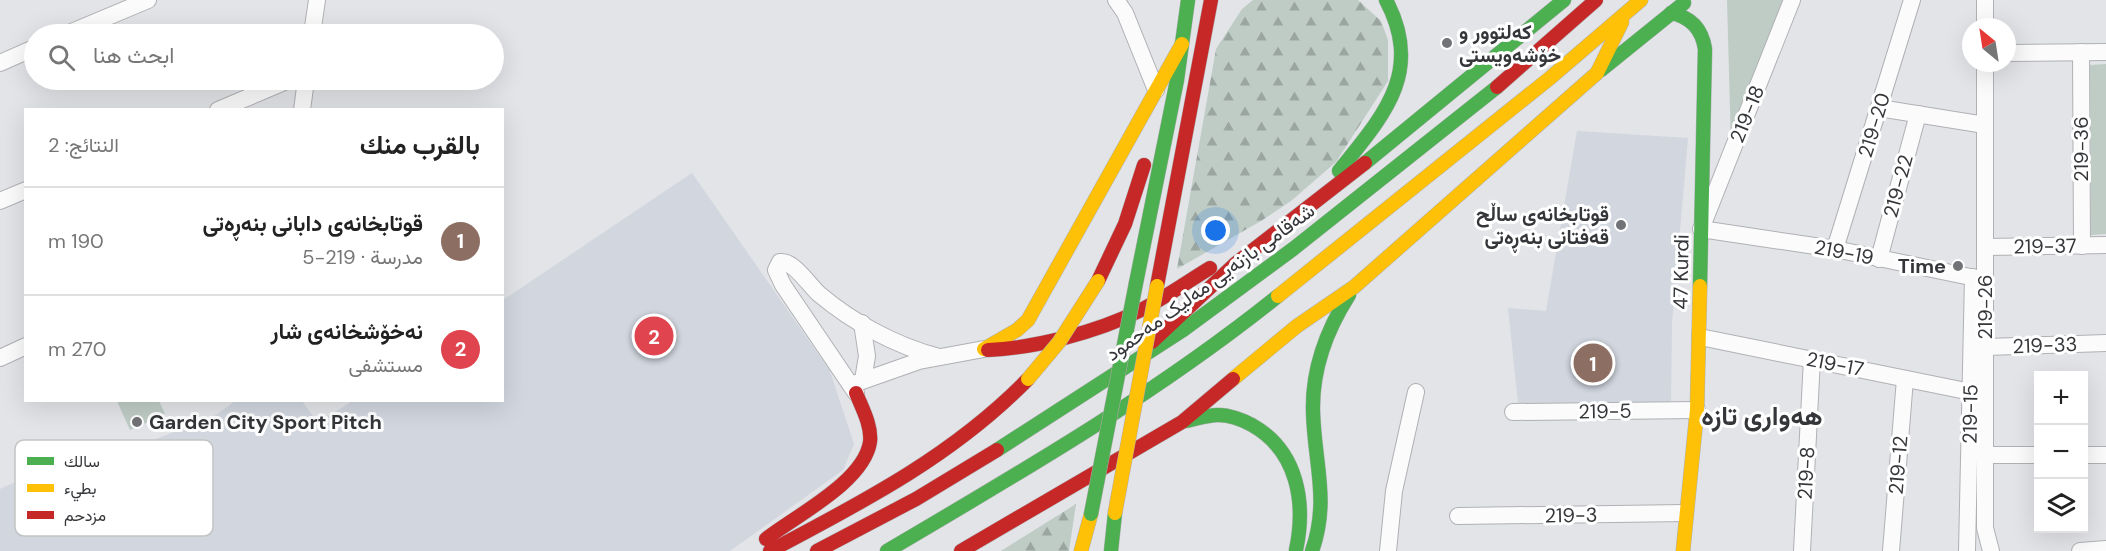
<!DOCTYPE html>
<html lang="ar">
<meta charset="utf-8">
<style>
:root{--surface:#fff;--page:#f6f6f6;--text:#222;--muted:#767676;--line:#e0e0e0;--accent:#717376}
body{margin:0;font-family:"DM Sans",Vazirmatn,sans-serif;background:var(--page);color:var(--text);direction:rtl}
.controls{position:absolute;right:18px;bottom:18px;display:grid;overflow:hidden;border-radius:0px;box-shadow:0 6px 24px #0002}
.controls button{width:54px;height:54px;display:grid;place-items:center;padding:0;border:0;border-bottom:2px solid var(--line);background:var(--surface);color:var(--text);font:30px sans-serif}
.compass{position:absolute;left:1962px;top:18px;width:54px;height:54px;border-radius:50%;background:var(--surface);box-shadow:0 6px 24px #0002;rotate:330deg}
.you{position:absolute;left:1216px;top:231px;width:21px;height:21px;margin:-15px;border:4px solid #fff;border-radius:50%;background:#1a73e8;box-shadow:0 0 0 9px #1a73e833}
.badge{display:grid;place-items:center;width:39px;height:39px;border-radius:50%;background:var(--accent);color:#fff;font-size:20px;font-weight:700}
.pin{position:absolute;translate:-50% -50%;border:3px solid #fff;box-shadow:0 2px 6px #0006}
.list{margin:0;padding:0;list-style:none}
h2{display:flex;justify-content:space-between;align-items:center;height:78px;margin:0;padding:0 24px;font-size:26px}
h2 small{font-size:20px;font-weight:400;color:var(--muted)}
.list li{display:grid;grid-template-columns:39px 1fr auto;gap:18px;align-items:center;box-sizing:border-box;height:108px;padding:0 24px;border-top:2px solid var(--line)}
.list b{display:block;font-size:22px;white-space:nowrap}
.list p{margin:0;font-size:20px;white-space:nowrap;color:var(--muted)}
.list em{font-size:20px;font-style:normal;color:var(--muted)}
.icon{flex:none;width:33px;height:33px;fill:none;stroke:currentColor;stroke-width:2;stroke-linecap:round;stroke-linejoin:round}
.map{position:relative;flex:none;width:2106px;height:551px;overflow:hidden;direction:ltr}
.search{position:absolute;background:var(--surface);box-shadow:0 6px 24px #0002;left:24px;top:24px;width:480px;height:66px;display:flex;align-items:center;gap:15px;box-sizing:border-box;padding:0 21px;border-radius:33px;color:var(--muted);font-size:22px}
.panel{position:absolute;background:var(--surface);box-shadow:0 6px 24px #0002;left:24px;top:108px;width:480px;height:294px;border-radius:0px;direction:rtl}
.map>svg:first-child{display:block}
.built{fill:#d1d6df}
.forest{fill:url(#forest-firs)}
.garden{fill:#bfccc5}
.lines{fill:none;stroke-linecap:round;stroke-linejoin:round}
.street-casing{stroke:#b0b1b4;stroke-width:18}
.fast-casing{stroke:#b0b1b4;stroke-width:15}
.slow-casing{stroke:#b0b1b4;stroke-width:15}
.jam-casing{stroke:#b0b1b4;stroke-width:15}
.street{stroke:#fbfbfb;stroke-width:16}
.fast{stroke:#4caf50;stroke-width:14}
.slow{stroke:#ffc107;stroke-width:14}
.jam{stroke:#c62828;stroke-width:14}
.fast-bridge-casing{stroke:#b4a9ac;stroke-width:15;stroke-linecap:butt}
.slow-bridge-casing{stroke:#b4a9ac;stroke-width:15;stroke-linecap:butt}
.fast-bridge{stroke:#4caf50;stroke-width:14}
.slow-bridge{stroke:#ffc107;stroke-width:14}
.poi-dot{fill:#717376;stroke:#fff;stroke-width:2}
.labels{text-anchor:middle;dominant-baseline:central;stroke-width:6;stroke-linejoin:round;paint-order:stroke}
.poi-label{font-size:20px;font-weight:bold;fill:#343639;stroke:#fff;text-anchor:start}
.street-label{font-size:20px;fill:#343639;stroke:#fff}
.district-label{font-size:26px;font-weight:bold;fill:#343639;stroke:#fff}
.key{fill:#fff;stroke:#c2c3c4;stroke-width:1.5}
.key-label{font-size:16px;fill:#343639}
</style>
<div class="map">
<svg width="2106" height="551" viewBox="0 0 2106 551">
<defs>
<pattern id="forest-firs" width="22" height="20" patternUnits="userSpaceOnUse" patternTransform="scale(1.5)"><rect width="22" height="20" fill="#bfccc5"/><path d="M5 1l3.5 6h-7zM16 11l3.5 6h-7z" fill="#9ca6a1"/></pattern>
</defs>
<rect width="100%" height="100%" fill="#e2e4e7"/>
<g class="built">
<path d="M1577,131L1688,138L1672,323L1671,405L1518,403L1508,308L1546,311Z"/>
<path d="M692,173L830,371L854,444L843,470L730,551H0V489L84,450L106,459L216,415L235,401H302L318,423L352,401L502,400L503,300Z"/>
</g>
<g class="forest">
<path d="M1253,0H1358L1381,21L1388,40V81L1336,162L1291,201L1261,221L1177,269L1216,49L1242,9Z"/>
<path d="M1076,504L1069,551H1001Z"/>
</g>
<g class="garden">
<path d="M1727,0H1784L1731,146Z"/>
<path d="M2106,64V234L2091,235L2090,65Z"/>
<path d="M117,401H159L165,414L130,430Z"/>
</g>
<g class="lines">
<defs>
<g id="street">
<path d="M1116,0L1125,13L1156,90"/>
<path d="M1792,0L1701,229L1835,249L1985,280"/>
<path d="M1985,27V0"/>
<path d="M67,34L148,0"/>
<path d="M312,34L317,0"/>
<path d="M2081,52L2082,246"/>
<path d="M2007,53L2106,52"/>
<path d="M0,63L34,48"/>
<path d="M1985,63V528L1991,551"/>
<path d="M1879,108L1985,125"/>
<path d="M218,110L289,80"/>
<path d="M302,110L306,80"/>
<path d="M0,201L26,190"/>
<path d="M1985,247L2106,245"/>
<path d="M1835,249L1912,0"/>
<path d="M1879,259L1918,114"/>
<path d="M862,323L867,356L863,380"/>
<path d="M1700,337L1971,392"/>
<path d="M1985,347L2106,343"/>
<path d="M0,358L26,346"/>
<path d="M851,385L919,361L984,349"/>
<path d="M856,393L783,285L776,270L780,262C793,260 809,285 819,294C852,322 896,346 939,357"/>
<path d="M1513,412L1697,410"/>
<path d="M1985,455H2038"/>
<path d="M2084,455H2106"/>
<path d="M1458,516L1685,513"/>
<path d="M1388,551L1394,491L1416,392"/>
<path d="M1802,551L1812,359"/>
<path d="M1891,551L1905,379"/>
<path d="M1967,551L1973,277"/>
<path d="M2080,551L2106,549"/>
</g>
<g id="fast">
<path d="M1671,13C1691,17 1702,29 1705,49L1700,286"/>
<path d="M1601,70L1684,3"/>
<path d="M1365,163L1564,0"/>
<path d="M1339,171C1384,115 1424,72 1386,0"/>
<path d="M1136,283L1177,80L1188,0"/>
<path d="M1186,421C1196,419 1207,415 1218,415C1229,415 1243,420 1252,425C1298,451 1306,503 1296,550"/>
<path d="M997,450L1183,330L1293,249L1497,87"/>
<path d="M887,551C1021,472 1156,394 1278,296"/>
<path d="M1111,551L1115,513"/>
<path d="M1312,551C1330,500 1314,462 1313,411C1312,368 1326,331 1349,295"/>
</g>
<g id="slow">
<path d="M1597,73L1622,22"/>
<path d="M1278,296L1550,78L1641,0"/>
<path d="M984,349L1017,330L1028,320L1182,44"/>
<path d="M1233,379L1297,326L1354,287L1597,73"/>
<path d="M1081,551L1091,514"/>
<path d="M1683,551L1697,410L1700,286"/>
</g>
<g id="jam">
<path d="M1497,87L1596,0"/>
<path d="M1098,281L1125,224L1144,165"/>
<path d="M1157,286L1211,0"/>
<path d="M1152,342L1235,264L1365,163"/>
<path d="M988,350C1035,348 1097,332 1139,311C1163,299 1187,282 1210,268"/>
<path d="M766,539C795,516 864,482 870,442C872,426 862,408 856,393"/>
<path d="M770,551C863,502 954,455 1028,379"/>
<path d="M817,551L916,499L997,450"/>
<path d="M961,551L1182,422L1233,379"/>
</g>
</defs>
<use href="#street" class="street-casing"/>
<use href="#fast" class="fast-casing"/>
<use href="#slow" class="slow-casing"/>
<use href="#jam" class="jam-casing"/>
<use href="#street" class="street"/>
<use href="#fast" class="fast"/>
<use href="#slow" class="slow"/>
<use href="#jam" class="jam"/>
<defs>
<path id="fast-bridge" d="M1091,514L1136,283"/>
<g id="slow-bridge">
<path d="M1028,379L1059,342L1098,281"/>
<path d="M1115,513L1157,286"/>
</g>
</defs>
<use href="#fast-bridge" class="fast-bridge-casing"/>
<use href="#slow-bridge" class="slow-bridge-casing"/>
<use href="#fast-bridge" class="fast-bridge"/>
<use href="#slow-bridge" class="slow-bridge"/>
</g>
<g class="poi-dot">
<circle cx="1447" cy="43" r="6"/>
<circle cx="1621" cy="225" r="6"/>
<circle cx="1958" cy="266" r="6"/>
<circle cx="137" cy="422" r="6"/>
</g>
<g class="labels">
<g class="poi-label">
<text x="1459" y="32">کەلتوور و<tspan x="1459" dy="23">خۆشەویستی</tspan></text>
<text x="1609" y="214" text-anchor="end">قوتابخانەی ساڵح<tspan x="1609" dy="23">قەفتانی بنەڕەتی</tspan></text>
<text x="1946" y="266" text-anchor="end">Time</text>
<text x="149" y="422">Garden City Sport Pitch</text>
</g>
<g class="street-label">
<text transform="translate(1747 114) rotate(-68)">219-18</text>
<text transform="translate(1874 125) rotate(-73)">219-20</text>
<text transform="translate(2081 149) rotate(-90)">219-36</text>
<text transform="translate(1898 186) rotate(-75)">219-22</text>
<text transform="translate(2045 246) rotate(-1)">219-37</text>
<text transform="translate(1844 252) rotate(11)">219-19</text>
<text transform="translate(1681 272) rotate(-89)">47 Kurdi</text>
<text transform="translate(1210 282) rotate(-36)">شەقامی بازنەیی مەلیک مەحمود</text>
<text transform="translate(1985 307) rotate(-90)">219-26</text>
<text transform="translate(2045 345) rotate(-2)">219-33</text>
<text transform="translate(1835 364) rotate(11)">219-17</text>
<text transform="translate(1605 411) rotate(-1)">219-5</text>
<text transform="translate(1970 414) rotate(-89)">219-15</text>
<text transform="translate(1898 465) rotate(-85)">219-12</text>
<text transform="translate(1806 473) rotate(-87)">219-8</text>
<text transform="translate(1571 515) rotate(-1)">219-3</text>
</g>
<g class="district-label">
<text x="1762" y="416">هەواری تازە</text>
</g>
</g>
<rect x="15" y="440" width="198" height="96" rx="9" class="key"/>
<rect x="27" y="457" width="27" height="8" fill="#4caf50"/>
<rect x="27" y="484" width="27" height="8" fill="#ffc107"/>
<rect x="27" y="511" width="27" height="8" fill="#c62828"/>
<g class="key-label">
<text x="64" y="467">سالك</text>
<text x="64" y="494">بطيء</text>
<text x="64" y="521">مزدحم</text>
</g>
</svg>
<div class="controls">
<button>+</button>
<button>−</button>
<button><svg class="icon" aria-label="layers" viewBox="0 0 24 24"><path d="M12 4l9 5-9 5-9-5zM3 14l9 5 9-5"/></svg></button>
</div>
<svg class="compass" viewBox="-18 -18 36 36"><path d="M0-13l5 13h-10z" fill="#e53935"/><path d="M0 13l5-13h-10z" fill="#767676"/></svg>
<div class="you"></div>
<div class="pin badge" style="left:1593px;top:363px;background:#8d6e63">1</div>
<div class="pin badge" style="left:654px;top:336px;background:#e0444e">2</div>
<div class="search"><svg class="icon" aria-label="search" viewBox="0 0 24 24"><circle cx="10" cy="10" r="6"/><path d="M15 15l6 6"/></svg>ابحث هنا</div>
<section class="panel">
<h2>بالقرب منك<small>النتائج: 2</small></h2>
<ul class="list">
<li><span class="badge" style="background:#8d6e63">1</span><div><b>قوتابخانەی دابانی بنەڕەتی</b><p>مدرسة · 219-5</p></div><em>190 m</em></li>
<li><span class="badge" style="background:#e0444e">2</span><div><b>نەخۆشخانەی شار</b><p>مستشفى</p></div><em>270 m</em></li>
</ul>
</section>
</div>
